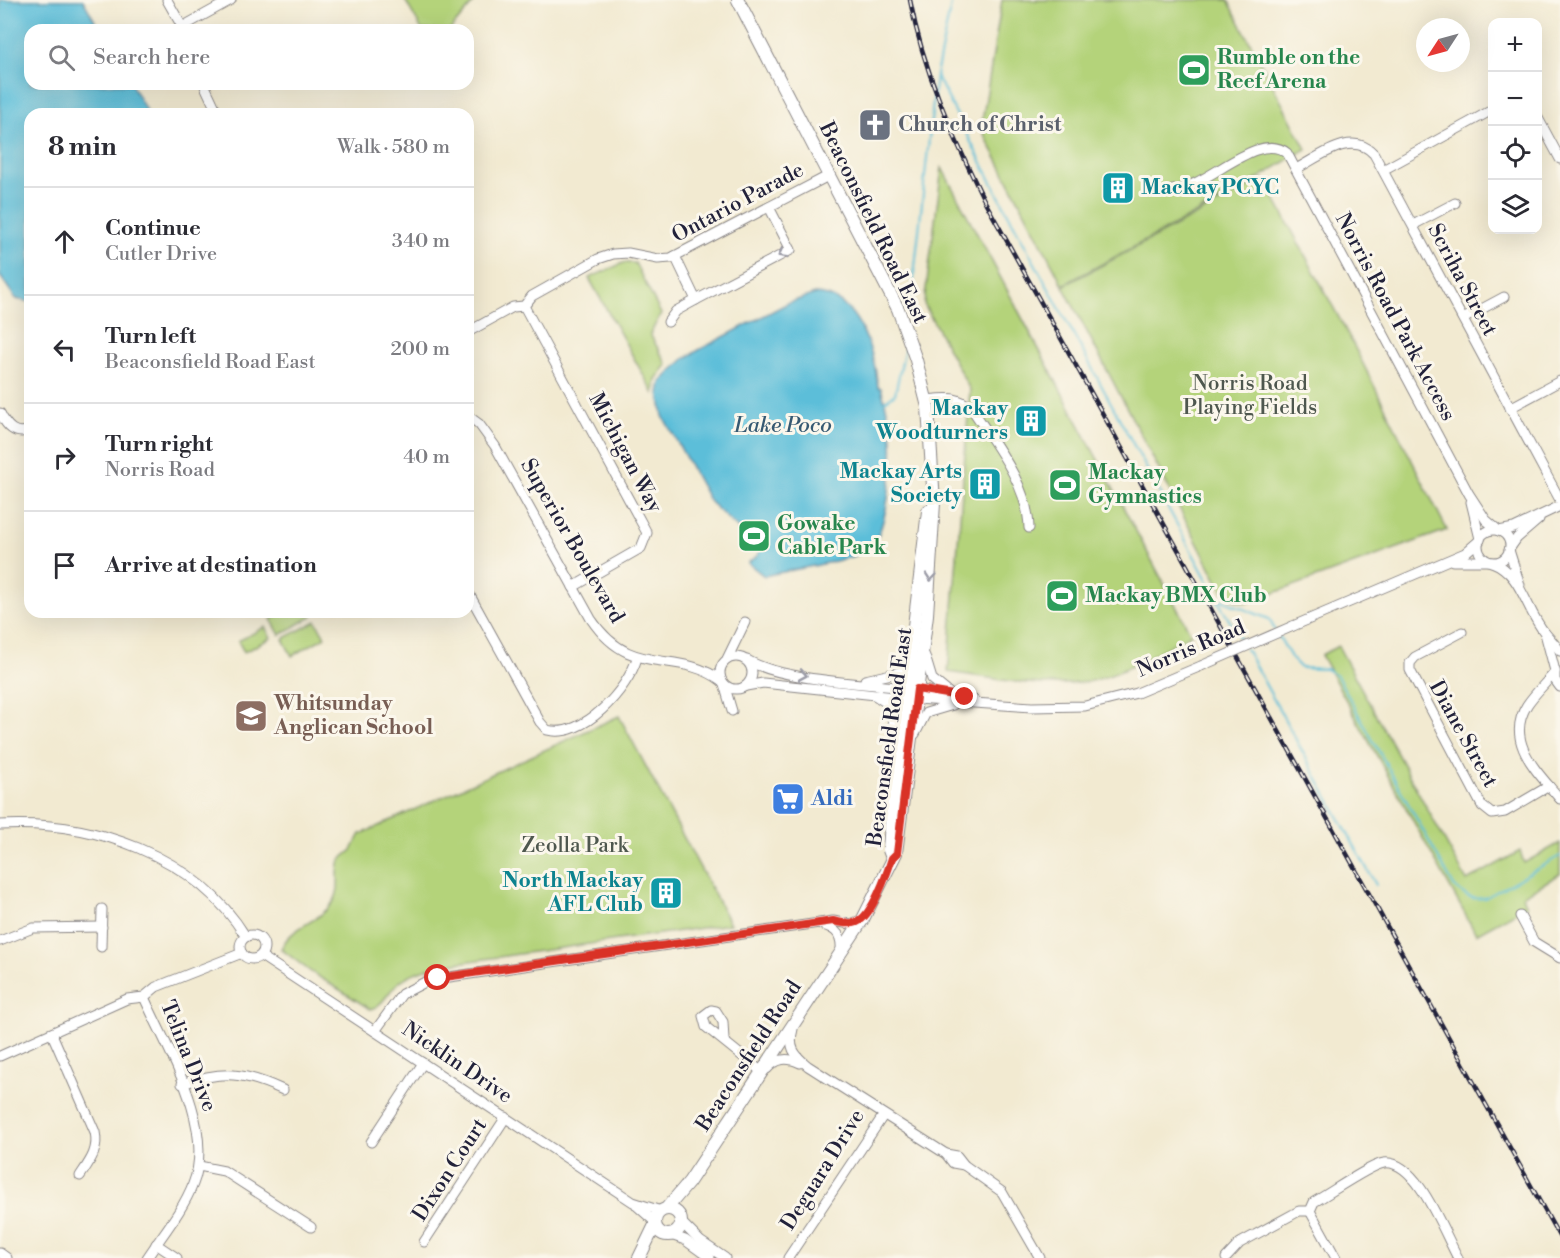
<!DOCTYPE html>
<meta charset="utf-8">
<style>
:root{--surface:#fff;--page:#f2f2f3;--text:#2b2b33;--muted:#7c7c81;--line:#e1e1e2}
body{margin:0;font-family:"Libre Bodoni",serif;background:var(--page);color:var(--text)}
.controls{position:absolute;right:18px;top:18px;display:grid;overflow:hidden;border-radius:12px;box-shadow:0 6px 24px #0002}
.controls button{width:54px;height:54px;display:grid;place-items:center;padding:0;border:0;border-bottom:2px solid var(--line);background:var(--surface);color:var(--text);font:30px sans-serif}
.compass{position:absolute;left:1416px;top:18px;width:54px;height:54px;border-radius:50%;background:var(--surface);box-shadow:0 6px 24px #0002;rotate:234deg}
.stop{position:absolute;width:18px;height:18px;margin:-14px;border:4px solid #d93025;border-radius:50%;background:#fff}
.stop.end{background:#d93025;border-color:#fff;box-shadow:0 2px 6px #0008}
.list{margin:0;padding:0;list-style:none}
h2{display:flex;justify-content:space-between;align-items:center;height:78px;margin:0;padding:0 24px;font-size:26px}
h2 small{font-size:20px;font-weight:400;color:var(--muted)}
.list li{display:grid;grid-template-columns:39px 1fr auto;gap:18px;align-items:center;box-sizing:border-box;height:108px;padding:0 24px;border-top:2px solid var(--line)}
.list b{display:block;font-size:22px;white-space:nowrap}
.list p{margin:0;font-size:20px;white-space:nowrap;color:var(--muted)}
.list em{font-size:20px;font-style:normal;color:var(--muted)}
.icon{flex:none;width:33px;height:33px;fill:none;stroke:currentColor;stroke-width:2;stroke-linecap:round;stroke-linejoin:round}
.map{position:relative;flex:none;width:1560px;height:1258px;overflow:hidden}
.search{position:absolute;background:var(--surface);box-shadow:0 6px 24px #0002;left:24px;top:24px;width:450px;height:66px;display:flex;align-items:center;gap:15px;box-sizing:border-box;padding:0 21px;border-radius:18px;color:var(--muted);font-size:22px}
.panel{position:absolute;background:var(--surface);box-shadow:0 6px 24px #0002;left:24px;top:108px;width:450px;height:510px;border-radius:18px}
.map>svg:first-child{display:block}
.green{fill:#b4d37a;stroke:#6b7a5a;stroke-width:1.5}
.water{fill:#5bbed9;stroke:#3e708a;stroke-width:1.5}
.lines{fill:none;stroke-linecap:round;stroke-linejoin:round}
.stream{stroke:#5bbed9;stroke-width:2}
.minor-casing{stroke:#8a8686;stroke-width:11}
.major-casing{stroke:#8a8686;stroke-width:14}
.minor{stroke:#fff;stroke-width:9}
.major{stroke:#fff;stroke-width:12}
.rail-casing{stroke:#22223b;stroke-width:4.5}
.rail{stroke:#fbf7ec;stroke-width:2;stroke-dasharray:7;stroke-linecap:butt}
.minor-bridge-casing{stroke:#8a8686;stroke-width:11;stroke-linecap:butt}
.minor-bridge{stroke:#fff;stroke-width:9}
.oneway{stroke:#9c9ca7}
.route{stroke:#d93025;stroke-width:8}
.labels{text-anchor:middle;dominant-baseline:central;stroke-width:6;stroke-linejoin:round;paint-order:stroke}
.leisure-label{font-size:21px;font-weight:bold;fill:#27864d;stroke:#fbf7ec;text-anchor:start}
.worship-label{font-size:21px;font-weight:bold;fill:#5b616d;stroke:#fbf7ec;text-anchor:start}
.culture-label{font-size:21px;font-weight:bold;fill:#0d838f;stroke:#fbf7ec;text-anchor:end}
.street-label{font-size:21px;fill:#22223b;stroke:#fbf7ec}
.park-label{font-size:21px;fill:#4e574e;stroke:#fbf7ec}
.education-label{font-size:21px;font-weight:bold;fill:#785e54;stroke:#fbf7ec;text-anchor:start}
.shop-label{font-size:21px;font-weight:bold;fill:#366cbe;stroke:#fbf7ec;text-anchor:start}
.water-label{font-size:22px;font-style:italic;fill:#365972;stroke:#fbf7ec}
</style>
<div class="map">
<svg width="1560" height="1258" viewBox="0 0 1560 1258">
<rect width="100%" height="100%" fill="#fbf7ec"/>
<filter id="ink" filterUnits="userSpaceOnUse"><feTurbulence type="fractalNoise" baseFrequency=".0167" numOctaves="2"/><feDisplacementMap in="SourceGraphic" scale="12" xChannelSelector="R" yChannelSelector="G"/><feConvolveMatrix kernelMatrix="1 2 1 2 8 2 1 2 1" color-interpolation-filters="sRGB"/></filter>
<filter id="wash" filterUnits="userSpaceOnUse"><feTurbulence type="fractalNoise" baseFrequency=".008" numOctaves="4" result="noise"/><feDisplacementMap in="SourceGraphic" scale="24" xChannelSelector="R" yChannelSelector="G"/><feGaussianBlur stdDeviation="1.35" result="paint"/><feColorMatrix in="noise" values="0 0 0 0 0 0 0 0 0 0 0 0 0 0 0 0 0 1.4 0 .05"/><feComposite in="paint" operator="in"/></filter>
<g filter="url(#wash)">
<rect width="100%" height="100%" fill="#f2ead1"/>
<g class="green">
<path d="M405,0H476L450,30H422Z"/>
<path d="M1002,0H1228L1306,149L1241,189L1063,285L981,128Z"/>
<path d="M942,168L1191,634C1162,650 1118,677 1086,682C1041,689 993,678 948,672L970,390L924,304Z"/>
<path d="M1264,179L1351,340L1447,530L1247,603L1232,599L1222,590L1063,286Z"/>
<path d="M623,263H635L661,314L650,334L667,365L656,379L654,394L589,278Z"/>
<path d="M283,612H311L313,616L280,635L271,619Z"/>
<path d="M316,621L325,637L292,656L283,639Z"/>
<path d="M265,627L271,638L244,652L238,641Z"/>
<path d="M1338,646L1467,881L1520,851L1524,863L1560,843V874L1522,896L1527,906L1476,934L1321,655Z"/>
<path d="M619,716L730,924L435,966C422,970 408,974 397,984C388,992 382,1007 370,1009L311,972L281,949C291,925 320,923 334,901C342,887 335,874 340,860L352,850L361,834Z"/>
</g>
<g class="water">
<path d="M0,0H83L100,30H30V84H131L148,114H30V302L16,299L0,276Z"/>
<path d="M815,294C858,295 874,351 878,387L881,388C886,405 891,423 892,441C894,464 887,538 867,550C847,562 789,570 764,576L748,563L758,555L760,549L710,502L663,416L659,393L661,382L684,359L697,351L788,303Z"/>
</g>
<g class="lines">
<g class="stream">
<path d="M936,75L1013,223L1217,598L1269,619L1275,630"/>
<path d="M909,322L936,75L952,0"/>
<path d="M885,401L895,394L905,348"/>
<path d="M1217,599L1243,644"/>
<path d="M1278,635L1292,659L1301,668L1326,669L1337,676L1454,886C1464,896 1471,900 1485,898L1560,856"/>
<path d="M1246,649L1376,885"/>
</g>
</g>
</g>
<g filter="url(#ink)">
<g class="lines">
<defs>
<g id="minor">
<path d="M167,0L184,30"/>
<path d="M182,27L231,0"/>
<path d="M204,84L218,114"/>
<path d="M1538,118L1560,159"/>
<path d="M1296,169C1318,158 1352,129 1374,154L1560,500"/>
<path d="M1383,170L1492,110"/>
<path d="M1172,190C1206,189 1258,129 1287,153L1469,494L1486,520L1499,531"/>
<path d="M1413,225L1455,203"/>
<path d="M675,256L696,300L791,250L769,207"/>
<path d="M524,306L647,533L641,548L573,587"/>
<path d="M1463,319L1504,297"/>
<path d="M668,322L676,311L696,300"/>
<path d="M468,332L513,307L524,306L532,296L598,259L613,254L628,253L658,259L671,258L830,175"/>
<path d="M926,400C945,398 957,395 972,409C995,444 1028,485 1029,528"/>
<path d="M1510,408L1560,381"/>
<path d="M0,413C7,427 15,436 30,430"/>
<path d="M468,416L479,424L495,446L591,619C632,680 676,647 722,681"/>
<path d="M1471,502L1480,539"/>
<circle cx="1494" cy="546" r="16"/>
<path d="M1499,531L1514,528L1560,506"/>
<path d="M1510,548L1517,538L1539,519"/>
<path d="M1509,550L1520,585"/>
<path d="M1453,561H1487"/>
<path d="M1492,562C1522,573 1526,611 1545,633C1550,639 1555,644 1560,651"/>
<path d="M468,592L540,722L547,730C583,740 628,689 637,658"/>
<path d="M1293,626L1465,553L1480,540"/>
<path d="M1462,632L1415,657L1410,663V670L1482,806L1492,814L1505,812L1549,786"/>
<path d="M1545,633L1555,671"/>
<path d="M925,656L932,679L949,693"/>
<circle cx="736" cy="673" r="16"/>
<path d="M727,659L745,622"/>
<path d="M747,660C784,681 862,683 906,688"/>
<path d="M1555,671V680L1560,687"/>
<path d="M1555,672C1546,683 1535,693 1527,705C1504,742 1538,772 1560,799"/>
<path d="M865,680L900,672L908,665"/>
<path d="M724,684L732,711"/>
<path d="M746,686L763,683L904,698"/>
<path d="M917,689L974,700"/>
<path d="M876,696L888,704L898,740"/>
<path d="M916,699L1032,707L1085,706L1137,693L1201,666"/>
<path d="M915,734L926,713L953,705"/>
<path d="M0,825C92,820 195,854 246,937"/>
<path d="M1520,916L1534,942L1560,958"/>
<path d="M822,925C838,929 842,936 841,952"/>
<circle cx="252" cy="947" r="12"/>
<path d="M0,941L33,928L102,927"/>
<path d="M101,947L102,909"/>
<path d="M261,956L633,1202L661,1211"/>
<path d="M144,997C167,1049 216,1127 193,1184C183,1210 162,1235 147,1258"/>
<path d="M793,1029C788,1047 794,1055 808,1066L946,1154L953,1163L964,1165"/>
<path d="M375,1031L402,994L429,980L833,921L851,924L863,919"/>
<path d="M52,1034L95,1132C99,1150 90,1161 80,1176"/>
<path d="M724,1040L723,1022L716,1011L711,1010L703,1016L706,1027L762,1072"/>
<path d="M0,1056L127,999L144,997L156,987L242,953"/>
<path d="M767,1069C777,1058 787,1057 800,1063"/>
<path d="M182,1084C223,1070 244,1072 283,1090"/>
<path d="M371,1142L423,1063"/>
<path d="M946,1154L957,1156L964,1165L1002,1192L1040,1258"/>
<path d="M199,1166L224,1171L311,1227"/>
<path d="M637,1206L655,1222"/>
<path d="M1310,1211L1336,1258"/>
<path d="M681,1222L700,1241L725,1258"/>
<path d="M671,1235L685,1240L710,1258"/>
<path d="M424,1242L506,1117"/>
<path d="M156,1244L177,1258"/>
<path d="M0,1253L7,1258"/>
<path d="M788,1258L883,1116"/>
<path d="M1226,1258L1240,1243L1299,1211H1310L1314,1202C1329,1194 1370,1165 1384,1163C1417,1159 1444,1233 1458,1258"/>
</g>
<g id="major">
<path d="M892,858L889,850L892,807L928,511"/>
<circle cx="668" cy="1222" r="13"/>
<path d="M666,1209L689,1182L863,919L896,853L927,615L934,503L928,407L916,360L898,309L738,0"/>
<path d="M639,1258L655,1225"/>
</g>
</defs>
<use href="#minor" class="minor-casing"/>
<use href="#major" class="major-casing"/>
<use href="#minor" class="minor"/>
<use href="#major" class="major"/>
<defs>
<path id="rail" d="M910,0C923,70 952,134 983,198L1560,1238"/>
</defs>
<use href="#rail" class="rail-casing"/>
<use href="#rail" class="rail"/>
<defs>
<path id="minor-bridge" d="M1201,666L1293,626"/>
</defs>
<use href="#minor-bridge" class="minor-bridge-casing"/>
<use href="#minor-bridge" class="minor-bridge"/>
</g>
<defs><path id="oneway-chevron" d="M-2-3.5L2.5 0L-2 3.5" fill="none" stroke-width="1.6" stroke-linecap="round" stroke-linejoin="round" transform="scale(1.5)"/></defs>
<g class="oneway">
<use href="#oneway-chevron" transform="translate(782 254) rotate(151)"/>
<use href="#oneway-chevron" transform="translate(931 577) rotate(95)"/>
<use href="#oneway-chevron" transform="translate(803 675) rotate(10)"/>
</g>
</g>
<g class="lines" filter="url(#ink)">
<path class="route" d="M438,978L833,921C841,923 850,925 857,922C872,916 887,874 892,858L897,853L917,689L965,697"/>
</g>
<defs>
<symbol id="stadium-square" viewBox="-11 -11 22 22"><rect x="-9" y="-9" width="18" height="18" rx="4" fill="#2e9e5b" stroke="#fbf7ec"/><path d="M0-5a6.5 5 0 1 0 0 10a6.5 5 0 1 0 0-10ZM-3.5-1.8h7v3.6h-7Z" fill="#fff"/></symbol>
<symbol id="church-square" viewBox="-11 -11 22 22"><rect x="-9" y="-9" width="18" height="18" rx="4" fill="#6b7280" stroke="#fbf7ec"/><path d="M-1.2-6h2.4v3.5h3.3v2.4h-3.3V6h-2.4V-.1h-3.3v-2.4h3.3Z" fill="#fff"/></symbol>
<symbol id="building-square" viewBox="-11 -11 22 22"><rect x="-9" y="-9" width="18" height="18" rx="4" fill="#0f9aa8" stroke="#fbf7ec"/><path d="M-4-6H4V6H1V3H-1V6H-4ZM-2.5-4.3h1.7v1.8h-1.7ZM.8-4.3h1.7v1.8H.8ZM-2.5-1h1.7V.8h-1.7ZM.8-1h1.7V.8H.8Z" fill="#fff"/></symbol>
<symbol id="school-square" viewBox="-11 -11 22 22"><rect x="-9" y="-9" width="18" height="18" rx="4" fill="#8d6e63" stroke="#fbf7ec"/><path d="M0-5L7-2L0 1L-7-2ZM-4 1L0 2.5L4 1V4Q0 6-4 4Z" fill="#fff"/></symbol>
<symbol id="supermarket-square" viewBox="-11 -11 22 22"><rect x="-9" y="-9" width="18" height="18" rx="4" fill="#3f7fe0" stroke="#fbf7ec"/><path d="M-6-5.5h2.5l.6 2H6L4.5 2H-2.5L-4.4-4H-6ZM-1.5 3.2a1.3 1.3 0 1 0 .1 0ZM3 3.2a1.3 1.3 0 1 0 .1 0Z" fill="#fff"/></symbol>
</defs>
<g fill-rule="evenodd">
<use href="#stadium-square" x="1175" y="51" width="38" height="38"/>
<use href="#church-square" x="856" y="106" width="38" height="38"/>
<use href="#building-square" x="1099" y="169" width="38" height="38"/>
<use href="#building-square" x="1012" y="402" width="38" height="38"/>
<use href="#building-square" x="966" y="465" width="38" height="38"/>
<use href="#stadium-square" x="1046" y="466" width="38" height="38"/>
<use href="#stadium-square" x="735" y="517" width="38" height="38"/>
<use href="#stadium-square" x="1043" y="577" width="38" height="38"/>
<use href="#school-square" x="232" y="697" width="38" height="38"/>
<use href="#supermarket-square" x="769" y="780" width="38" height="38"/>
<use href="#building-square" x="647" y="874" width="38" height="38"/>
</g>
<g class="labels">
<g class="leisure-label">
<text x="1217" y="58">Rumble on the<tspan x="1217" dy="24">Reef Arena</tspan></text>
<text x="1088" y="473">Mackay<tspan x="1088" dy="24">Gymnastics</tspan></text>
<text x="777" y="524">Gowake<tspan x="777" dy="24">Cable Park</tspan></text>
<text x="1085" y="596">Mackay BMX Club</text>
</g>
<g class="worship-label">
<text x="898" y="125">Church of Christ</text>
</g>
<g class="culture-label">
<text x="1141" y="188" text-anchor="start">Mackay PCYC</text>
<text x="1008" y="409">Mackay<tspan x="1008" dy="24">Woodturners</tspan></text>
<text x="962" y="472">Mackay Arts<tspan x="962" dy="24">Society</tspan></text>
<text x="643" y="881">North Mackay<tspan x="643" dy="24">AFL Club</tspan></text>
</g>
<g class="street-label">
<text transform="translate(738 203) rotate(-28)">Ontario Parade</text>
<text transform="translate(873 223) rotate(64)">Beaconsfield Road East</text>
<text transform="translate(1462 280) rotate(62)">Scriha Street</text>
<text transform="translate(1395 317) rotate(62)">Norris Road Park Access</text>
<text transform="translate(625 453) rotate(62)">Michigan Way</text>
<text transform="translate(572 541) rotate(60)">Superior Boulevard</text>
<text transform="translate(1191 649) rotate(-23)">Norris Road</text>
<text transform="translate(1463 734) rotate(61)">Diane Street</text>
<text transform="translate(890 737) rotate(-82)">Beaconsfield Road East</text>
<text transform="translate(188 1056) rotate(68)">Telina Drive</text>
<text transform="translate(749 1056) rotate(-57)">Beaconsfield Road</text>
<text transform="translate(457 1063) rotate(34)">Nicklin Drive</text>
<text transform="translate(450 1170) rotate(-57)">Dixon Court</text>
<text transform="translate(823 1170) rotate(-58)">Deguara Drive</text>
</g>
<g class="park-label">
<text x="1250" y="384">Norris Road<tspan x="1250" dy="24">Playing Fields</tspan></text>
<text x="575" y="846">Zeolla Park</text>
</g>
<g class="education-label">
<text x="274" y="704">Whitsunday<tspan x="274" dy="24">Anglican School</tspan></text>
</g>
<g class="shop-label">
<text x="811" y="799">Aldi</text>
</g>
<g class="water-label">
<text x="783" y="425">Lake Poco</text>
</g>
</g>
</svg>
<div class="controls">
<button>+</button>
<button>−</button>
<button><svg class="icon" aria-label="locate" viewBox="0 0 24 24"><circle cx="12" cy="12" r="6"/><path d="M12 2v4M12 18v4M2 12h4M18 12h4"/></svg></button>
<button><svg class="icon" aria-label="layers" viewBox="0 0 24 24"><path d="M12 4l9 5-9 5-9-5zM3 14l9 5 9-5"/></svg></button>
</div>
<svg class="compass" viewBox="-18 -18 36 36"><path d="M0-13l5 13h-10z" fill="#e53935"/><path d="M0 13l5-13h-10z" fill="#7c7c81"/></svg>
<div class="stop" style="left:438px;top:978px"></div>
<div class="stop end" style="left:965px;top:697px"></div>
<div class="search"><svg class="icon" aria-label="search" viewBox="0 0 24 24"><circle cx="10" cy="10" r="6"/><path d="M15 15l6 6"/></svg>Search here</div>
<section class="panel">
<h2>8 min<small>Walk · 580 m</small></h2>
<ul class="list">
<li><svg class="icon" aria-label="ahead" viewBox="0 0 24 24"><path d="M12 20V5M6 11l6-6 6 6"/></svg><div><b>Continue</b><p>Cutler Drive</p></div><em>340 m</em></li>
<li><svg class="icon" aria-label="left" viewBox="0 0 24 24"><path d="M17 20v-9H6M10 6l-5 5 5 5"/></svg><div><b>Turn left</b><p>Beaconsfield Road East</p></div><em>200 m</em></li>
<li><svg class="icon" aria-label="right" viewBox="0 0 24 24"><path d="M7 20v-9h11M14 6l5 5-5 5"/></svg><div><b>Turn right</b><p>Norris Road</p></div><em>40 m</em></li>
<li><svg class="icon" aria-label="arrive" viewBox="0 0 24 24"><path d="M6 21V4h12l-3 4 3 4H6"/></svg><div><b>Arrive at destination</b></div></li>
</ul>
</section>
</div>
